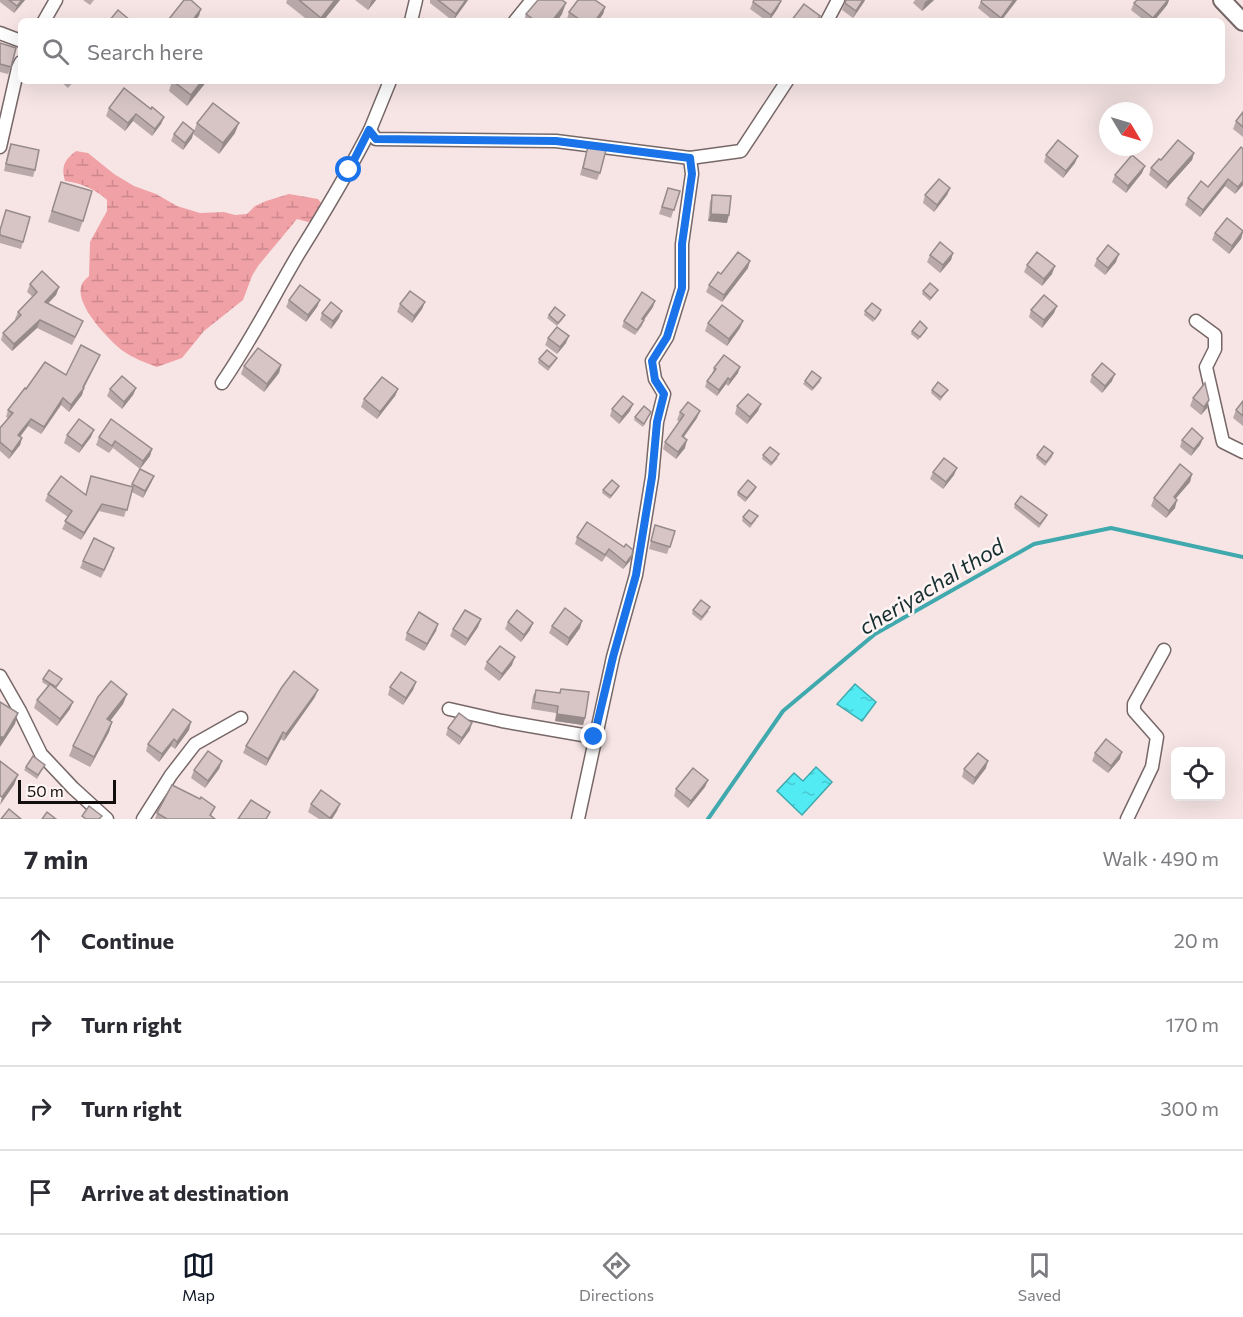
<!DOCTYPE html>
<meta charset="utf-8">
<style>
:root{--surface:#fff;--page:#f7f7f7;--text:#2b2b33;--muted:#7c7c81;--line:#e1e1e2;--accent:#111827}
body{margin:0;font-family:Commissioner,sans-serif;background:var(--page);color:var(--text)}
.controls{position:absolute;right:18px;bottom:18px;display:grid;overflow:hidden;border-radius:9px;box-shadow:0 6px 24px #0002}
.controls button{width:54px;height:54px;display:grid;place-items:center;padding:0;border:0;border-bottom:2px solid var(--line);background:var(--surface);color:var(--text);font:30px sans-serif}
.compass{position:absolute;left:1099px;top:102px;width:54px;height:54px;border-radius:50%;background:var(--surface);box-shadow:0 6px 24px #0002;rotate:128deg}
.scale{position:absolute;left:18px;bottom:15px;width:98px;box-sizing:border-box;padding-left:6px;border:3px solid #130e0e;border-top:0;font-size:16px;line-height:21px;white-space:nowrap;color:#130e0e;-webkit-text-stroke:4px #fff4f4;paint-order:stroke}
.stop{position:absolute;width:18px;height:18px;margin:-14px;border:4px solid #1a73e8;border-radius:50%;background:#fff}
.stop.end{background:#1a73e8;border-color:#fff;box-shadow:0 2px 6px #0008}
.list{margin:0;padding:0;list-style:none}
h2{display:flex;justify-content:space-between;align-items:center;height:78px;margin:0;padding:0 24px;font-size:26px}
h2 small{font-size:20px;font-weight:400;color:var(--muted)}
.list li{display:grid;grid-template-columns:39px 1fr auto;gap:18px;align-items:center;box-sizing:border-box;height:84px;padding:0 24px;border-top:2px solid var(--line)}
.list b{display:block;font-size:22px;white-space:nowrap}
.list em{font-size:20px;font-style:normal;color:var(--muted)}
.icon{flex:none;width:33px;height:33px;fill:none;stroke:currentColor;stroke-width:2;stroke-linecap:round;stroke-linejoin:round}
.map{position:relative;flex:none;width:1243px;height:819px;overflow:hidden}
.search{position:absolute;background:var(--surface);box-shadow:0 6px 24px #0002;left:18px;right:18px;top:18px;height:66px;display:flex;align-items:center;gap:15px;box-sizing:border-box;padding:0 21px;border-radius:9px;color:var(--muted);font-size:22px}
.sheet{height:414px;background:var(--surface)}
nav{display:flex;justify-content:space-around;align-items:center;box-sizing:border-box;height:84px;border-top:2px solid var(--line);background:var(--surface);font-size:16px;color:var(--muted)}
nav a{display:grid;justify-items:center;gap:3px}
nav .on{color:var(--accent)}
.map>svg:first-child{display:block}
.wetland{fill:url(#wetland-marsh)}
.water{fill:url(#water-ripples);stroke:#40a9ae;stroke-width:1.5}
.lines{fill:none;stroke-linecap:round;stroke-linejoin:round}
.stream{stroke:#40a9ae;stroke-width:4}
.minor-casing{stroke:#776767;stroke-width:15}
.secondary-casing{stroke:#776767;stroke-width:20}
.minor{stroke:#fff;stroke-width:12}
.secondary{stroke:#fff;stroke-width:16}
.wall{fill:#b9a9aa}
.shaded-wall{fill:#968a8b}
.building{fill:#d7c5c6;stroke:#968a8b;stroke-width:1.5}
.route{stroke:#1a73e8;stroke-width:8}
.labels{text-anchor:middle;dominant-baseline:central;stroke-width:5;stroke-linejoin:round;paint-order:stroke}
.water-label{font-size:22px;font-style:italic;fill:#152e2f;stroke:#fff4f4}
</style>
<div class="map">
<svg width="1243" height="819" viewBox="0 0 1243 819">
<defs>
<pattern id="wetland-marsh" width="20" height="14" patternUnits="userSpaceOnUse" patternTransform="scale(1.5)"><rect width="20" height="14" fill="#f0a1a6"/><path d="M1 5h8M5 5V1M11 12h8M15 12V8" fill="none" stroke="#cd898e"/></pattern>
<pattern id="water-ripples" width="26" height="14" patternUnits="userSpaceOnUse" patternTransform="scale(1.5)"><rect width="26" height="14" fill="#53ebf3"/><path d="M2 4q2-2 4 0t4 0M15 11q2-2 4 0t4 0" fill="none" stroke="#47c8cf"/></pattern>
</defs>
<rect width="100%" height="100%" fill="#f7e5e5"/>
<path class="wetland" d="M76,151L88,153L114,174L134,186L156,194L177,206L200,213L224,212L235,215L247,214L255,206L266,201L289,194L318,199L322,204L314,220L308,222L297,219L258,266L252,276L243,300L204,331L182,358L157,367C146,363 133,358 123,351C109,340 76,306 81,287C82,282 86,279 89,276L90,242L107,211V200C95,189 81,183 65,181C61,167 64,160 76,151Z"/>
<g class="water">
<path d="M855,684L876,702L862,721L837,704Z"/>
<path d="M816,767L832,782L802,815L777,791L794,773L803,781Z"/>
</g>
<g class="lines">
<path class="stream" d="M708,819L783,711L875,634L1034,544L1111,528L1243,557"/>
<defs>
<g id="minor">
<path d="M44,21L56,0"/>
<path d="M411,21L416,0"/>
<path d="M515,21L532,0"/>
<path d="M827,21L838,0"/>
<path d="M0,33L21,41"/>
<path d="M390,81L370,130L376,139L556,141L690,158"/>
<path d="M0,147L18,68L21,62"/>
<path d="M1196,321L1215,335V349L1206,367L1223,442L1243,452"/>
<path d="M222,383C251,341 273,297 299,253C324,213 348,173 370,130"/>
<path d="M0,676L20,711L41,754L73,788L107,819"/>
<path d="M449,709L502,721L594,737"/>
<path d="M143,819L171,775L195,744L241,718"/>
<path d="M578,819L613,657L636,575L652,477L657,422L664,394L655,379L652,361L667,337L682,288V244L692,174L690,158L741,151L787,81"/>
<path d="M1127,819L1152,767L1157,737L1134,711V704L1164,650"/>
</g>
<path id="secondary" d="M1222,0L1243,22"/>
</defs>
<use href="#minor" class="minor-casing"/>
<use href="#secondary" class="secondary-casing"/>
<use href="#minor" class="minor"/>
<use href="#secondary" class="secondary"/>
</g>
<g class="wall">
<path d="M0,0H25L14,13L0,2Z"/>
<path d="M83,0H94L90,5Z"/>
<path d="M287,0H340L323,21H309L286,3Z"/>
<path d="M355,0H376L368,10Z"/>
<path d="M430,0H468L453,21L430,3Z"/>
<path d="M846,0H865L853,18L842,10Z"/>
<path d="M915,0H934L922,11L913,3Z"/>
<path d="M982,0H1017L1001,21H994L978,8Z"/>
<path d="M1137,0H1169L1167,5L1154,21H1145L1131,10L1134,3Z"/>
<path d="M753,2L778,8L769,21H767L750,9Z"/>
<path d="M605,7L603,14L598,21H569L567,19L569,12Z"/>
<path d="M526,14H562L557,21H524Z"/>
<path d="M0,43L11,67L8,74L0,72Z"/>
<path d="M60,81H74L68,88Z"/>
<path d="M172,81H207L187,106L169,91Z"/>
<path d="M109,108L151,109L164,117L161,124L152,136L133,121L125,131L106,116Z"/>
<path d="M1243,112V137L1233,129L1236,121Z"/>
<path d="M197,123L235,133L219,154L193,134Z"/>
<path d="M174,134L192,138L183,150L171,141Z"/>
<path d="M11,144L35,170L33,177L4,171L8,151Z"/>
<path d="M588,146L600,173L597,180L580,175Z"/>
<path d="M1243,149V185L1235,194L1225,186L1200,217L1185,205L1188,198L1208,187Z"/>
<path d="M1194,153L1192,160L1166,189L1149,175L1151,168L1161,160Z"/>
<path d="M1046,155L1075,163L1063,178L1044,162Z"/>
<path d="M1142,173L1126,193L1112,182L1115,175Z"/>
<path d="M61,182L83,221L79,232L48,222Z"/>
<path d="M668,188L680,191L671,218L659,214Z"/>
<path d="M950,188L947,195L934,212L923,203L925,195Z"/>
<path d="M712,195L727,223L708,221L710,202Z"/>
<path d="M0,228L23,242L21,249L0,243Z"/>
<path d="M1243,231L1241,239L1229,254L1212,240L1215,233Z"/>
<path d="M953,253L951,260L940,273L927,262L930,255Z"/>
<path d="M1097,259L1116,262L1105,275L1094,266Z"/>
<path d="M1027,265L1052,274L1042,286L1024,272Z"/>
<path d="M748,268L722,302L706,292L709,285L721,274Z"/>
<path d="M30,284L59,287L56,295L48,304L80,328L72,345L37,328L12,351L1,340L3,333L16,320L15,319L18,312L33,297L27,292Z"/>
<path d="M923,291L936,293L930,301L922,294Z"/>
<path d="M289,300H320L317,307L306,322L286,307Z"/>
<path d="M425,302L422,309L412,323L397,312L400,304Z"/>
<path d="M653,307L644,320L642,326L635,335L622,327L624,321Z"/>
<path d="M881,310L880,314L873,322L864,315L865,311Z"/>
<path d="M1031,310L1054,313L1042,328L1029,317Z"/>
<path d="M322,313L339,318L331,329L320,320Z"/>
<path d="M549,315L563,319L557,326L547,318Z"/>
<path d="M708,323L740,328L727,346L705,331Z"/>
<path d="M912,331H926L918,340L911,334Z"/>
<path d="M548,338L566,343L557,354L545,345Z"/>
<path d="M557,358L555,362L548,371L538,363L539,359Z"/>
<path d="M97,362L84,388L82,395L69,412L61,405L41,434L28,426L20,437L22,438L20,445L9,459L0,451V428L8,418L6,417L8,410L26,389L66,375Z"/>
<path d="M281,365L279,373L264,392L241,374L244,366Z"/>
<path d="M714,368L738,373L728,386L726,384L717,396L705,387L707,381L712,374Z"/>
<path d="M1092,375L1112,381L1102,393L1090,382Z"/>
<path d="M821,378L820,382L812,391L803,384L805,381Z"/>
<path d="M136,388L133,395L122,409L107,396L110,389Z"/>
<path d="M398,389L395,396L377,419L361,407L364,399Z"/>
<path d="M932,390L946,393L940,401L931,393Z"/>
<path d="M1193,398L1207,408L1201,415L1190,406Z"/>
<path d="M1243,401V426L1233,418L1236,410Z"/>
<path d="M737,406L758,411L747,424L735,414Z"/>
<path d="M612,409L630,411L619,424L610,416Z"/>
<path d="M651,412L643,427L634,420L635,417Z"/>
<path d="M680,412L697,418L684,437L685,448L676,459L663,449L665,442L680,422L677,420Z"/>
<path d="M67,435L91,437L79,453L64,443Z"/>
<path d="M99,437L152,449L150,456L140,469L113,448L109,453L96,445Z"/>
<path d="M1203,438L1200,445L1191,456L1180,447L1182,440Z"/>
<path d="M1053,453L1052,457L1045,466L1036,458L1037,455Z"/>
<path d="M763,455L778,458L771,466L762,459Z"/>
<path d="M933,472L954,475L943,489L930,479Z"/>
<path d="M1192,474L1190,482L1175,499V508L1166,518L1151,506L1154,498Z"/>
<path d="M91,476L131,486L132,484L154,476L151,483L143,498L132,492L124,517L99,511L81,540L62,529L68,517L45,501L48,494H86Z"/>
<path d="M619,486L618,489L610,499L602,493L603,490Z"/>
<path d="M756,487L754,491L745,502L737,495L738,492Z"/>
<path d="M1015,504L1047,515L1046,518L1039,528L1014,508Z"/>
<path d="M743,517L756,520L750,528L742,521Z"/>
<path d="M655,525L675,531L667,554L649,549Z"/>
<path d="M577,537L632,555L630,561L623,569L606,556L602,562L575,544Z"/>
<path d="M112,555L101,578L80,568L83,561Z"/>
<path d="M693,610L709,611L701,621L692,614Z"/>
<path d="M481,619L478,627L465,646L450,636L453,629Z"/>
<path d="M508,622L530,630L521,642L505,629Z"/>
<path d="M552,626L580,628L567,646L549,633Z"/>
<path d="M436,631L424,651L405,640L407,633Z"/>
<path d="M487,662L512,665L499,681L484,669Z"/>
<path d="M43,679L60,682L56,688L70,709L57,726L34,708L37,700L48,686L42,682Z"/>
<path d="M416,682L413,690L403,705L388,695L390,687Z"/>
<path d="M561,689L585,718L583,725L555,721L556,713L531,709L533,696L536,690L559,693Z"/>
<path d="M127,694L123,704L110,721L112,722L109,732L90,767L69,756L73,746Z"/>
<path d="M315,697L284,741L281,739L266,766L243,753L246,746Z"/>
<path d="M448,728L470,730L459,745L446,735Z"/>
<path d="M189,730L175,749L171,746L159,762L146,751L148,744Z"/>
<path d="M1095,753L1120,759L1108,773L1092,761Z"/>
<path d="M222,761L219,769L205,788L191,778L194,770Z"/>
<path d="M45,765L37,779L24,770L26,767Z"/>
<path d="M986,768L973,785L962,777L964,769Z"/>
<path d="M708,780L705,787L688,808L674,796L676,789Z"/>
<path d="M311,804H340L337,811L332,819H319L308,812Z"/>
<path d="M215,807L211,816L215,819H155L157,813Z"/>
</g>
<g class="shaded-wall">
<path d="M22,0H25L14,13L17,6Z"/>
<path d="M335,0H340L323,21H320L321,18Z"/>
<path d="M372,0H376L368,10Z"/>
<path d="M466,0H468L453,21L456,14Z"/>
<path d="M863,0H865L864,2L853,18L856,11Z"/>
<path d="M928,0H934L922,11L925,2Z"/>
<path d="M1014,0H1017L1001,21H1000Z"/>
<path d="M1168,0H1169L1167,5L1154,21H1152L1153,18Z"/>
<path d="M781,1L778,8L769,21L771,15Z"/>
<path d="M566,3L562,14L557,21H552Z"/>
<path d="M605,7L603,14L598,21H595Z"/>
<path d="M201,9L199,16L195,21H192Z"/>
<path d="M202,81H207L187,106L191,95Z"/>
<path d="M136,114L133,121L125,131L128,123Z"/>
<path d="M164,117L161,124L152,136L155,129Z"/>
<path d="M239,123L235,133L219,154L223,143Z"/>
<path d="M194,131L192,138L183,150L185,143Z"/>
<path d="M1194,153L1192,160L1166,189L1168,182Z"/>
<path d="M1078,156L1075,163L1063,178L1066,171Z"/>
<path d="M1145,166L1142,173L1126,193L1128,186Z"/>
<path d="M1228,179L1225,186L1200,217L1203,210Z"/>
<path d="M1243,181V185L1235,194L1238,187Z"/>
<path d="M950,188L947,195L934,212L937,205Z"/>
<path d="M711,214L729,215L727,223L708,221Z"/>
<path d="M1243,232L1241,239L1229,254L1232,246Z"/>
<path d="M953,253L951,260L940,273L943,265Z"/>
<path d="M1119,254L1116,262L1105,275L1108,268Z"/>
<path d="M750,261L748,268L722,302L724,295Z"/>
<path d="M1055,266L1052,274L1042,286L1044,279Z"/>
<path d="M59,287L56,295L42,309L45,302Z"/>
<path d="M320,300L317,307L306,322L308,315Z"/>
<path d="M655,301L653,307L640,325L642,319Z"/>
<path d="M425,302L422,309L412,323L414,316Z"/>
<path d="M1057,306L1054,313L1042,328L1044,320Z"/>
<path d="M342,311L339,318L331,329L333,321Z"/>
<path d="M40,320L37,328L12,351L14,344Z"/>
<path d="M743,321L740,328L727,346L729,339Z"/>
<path d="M569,336L566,343L557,354L560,347Z"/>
<path d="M100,355L97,362L82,391L84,388L82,395L69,412L71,405L83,387Z"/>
<path d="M281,365L279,373L264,392L267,384Z"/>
<path d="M740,367L738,373L728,386L730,380Z"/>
<path d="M1115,374L1112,381L1102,393L1105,386Z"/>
<path d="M728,378L726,384L717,396L719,390Z"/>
<path d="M136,388L133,395L122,409L124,402Z"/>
<path d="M398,389L395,396L377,419L380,412Z"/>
<path d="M63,398L61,405L41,434L44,427Z"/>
<path d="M1209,400L1207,408L1201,415L1204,407Z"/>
<path d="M633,404L630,411L619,424L622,417Z"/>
<path d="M761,404L758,411L747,424L750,417Z"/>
<path d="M700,411L697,418L679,443L682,436Z"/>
<path d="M31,419L28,426L16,442L18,435Z"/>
<path d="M94,430L91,437L79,453L82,446Z"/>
<path d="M22,438L20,445L9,459L12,452Z"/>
<path d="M1203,438L1200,445L1191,456L1194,449Z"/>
<path d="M687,440L685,448L676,459L678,452Z"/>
<path d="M152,449L150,456L140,469L143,461Z"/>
<path d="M957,468L954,475L943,489L946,482Z"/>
<path d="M1192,474L1190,482L1171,504L1174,497Z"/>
<path d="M154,476L151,483L143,498L145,491Z"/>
<path d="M756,487L754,491L745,502L747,498Z"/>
<path d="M1177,500L1175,508L1166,518L1169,511Z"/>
<path d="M102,504L99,511L81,540L84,533Z"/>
<path d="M632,555L630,561L623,569L626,563Z"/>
<path d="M481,619L478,627L465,646L468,639Z"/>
<path d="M582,621L580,628L567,646L569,638Z"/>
<path d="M533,623L530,630L521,642L524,635Z"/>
<path d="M438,624L436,631L424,651L427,644Z"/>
<path d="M515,657L512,665L499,681L502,674Z"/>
<path d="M416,682L413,690L403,705L406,698Z"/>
<path d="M318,690L315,697L284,741L286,734Z"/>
<path d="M127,694L123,704L104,729L107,719Z"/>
<path d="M73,702L70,709L57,726L60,719Z"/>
<path d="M18,713L15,724L0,747V737Z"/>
<path d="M557,714L585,718L583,725L555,721Z"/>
<path d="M112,722L109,732L90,767L94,757Z"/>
<path d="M191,722L189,730L175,749L177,742Z"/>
<path d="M472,723L470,730L459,745L462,738Z"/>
<path d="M283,732L281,739L266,766L268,759Z"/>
<path d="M174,739L171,746L159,762L162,754Z"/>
<path d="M1122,752L1120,759L1108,773L1111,766Z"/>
<path d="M222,761L219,769L205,788L208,781Z"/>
<path d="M988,761L986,768L973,785L975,778Z"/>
<path d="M18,775L14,785L0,805L2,797Z"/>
<path d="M708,780L705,787L688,808L691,801Z"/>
<path d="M340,804L337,811L332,819H330Z"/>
</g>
<g class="building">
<path d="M9,0H22L17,6Z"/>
<path d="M184,0H191L201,9L192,21H171L169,19Z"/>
<path d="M299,0H335L321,18Z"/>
<path d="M438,0H466L456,14Z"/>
<path d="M538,0H562L566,3L552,21H536L526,14Z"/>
<path d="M578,0H595L605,7L595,21H582L569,12Z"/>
<path d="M754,0H780L781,1L771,15L753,2Z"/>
<path d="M846,0H863L856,11L845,3Z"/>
<path d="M982,0H1014L1001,18L981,2Z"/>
<path d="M1137,0H1168L1153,18L1134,3Z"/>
<path d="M804,4L820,16L816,21H791Z"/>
<path d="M118,10L131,21H109Z"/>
<path d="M0,43L16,48L11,67L0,64Z"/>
<path d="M173,81H202L191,95Z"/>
<path d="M124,88L151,109L152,107L164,117L155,129L136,114L128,123L109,108Z"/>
<path d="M213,103L239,123L223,143L197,123Z"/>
<path d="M1243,112V127L1236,121Z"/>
<path d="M183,122L194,131L185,143L174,134Z"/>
<path d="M1058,140L1078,156L1066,171L1046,155Z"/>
<path d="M1178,140L1194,153L1168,182L1151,168L1159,159L1161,160Z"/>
<path d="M11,144L39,150L35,170L6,164Z"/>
<path d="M588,146L606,150L600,173L583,168Z"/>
<path d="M1241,147L1243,149V181L1238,187L1228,179L1203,210L1188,198L1201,181L1208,187Z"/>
<path d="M1132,155L1145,166L1128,186L1115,175Z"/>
<path d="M939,179L950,188L937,205L925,195Z"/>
<path d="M61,182L92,191L83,221L52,211Z"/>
<path d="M668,188L680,191L674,210L662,207Z"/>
<path d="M712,195L731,196L729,215L711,214Z"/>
<path d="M6,210L30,217L23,242L0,235V230Z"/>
<path d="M1227,218L1243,231L1232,246L1215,233Z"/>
<path d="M940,242L953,253L943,265L930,255Z"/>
<path d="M1108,245L1119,254L1108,268L1097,259Z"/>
<path d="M738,252L750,261L724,295L709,285L718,272L721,274Z"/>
<path d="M1037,252L1055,266L1044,279L1027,265Z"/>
<path d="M42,271L59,287L45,302L83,321L75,337L40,320L14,344L3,333L21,315L18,312L37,292L30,284Z"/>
<path d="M930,283L938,290L931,298L923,291Z"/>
<path d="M300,285L320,300L308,315L289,300Z"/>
<path d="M410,291L425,302L414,316L400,304Z"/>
<path d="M642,292L655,301L642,319L644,320L637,330L624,321Z"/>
<path d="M1044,295L1057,306L1044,320L1031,310Z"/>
<path d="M331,302L342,311L333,321L322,313Z"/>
<path d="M872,303L881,310L875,319L865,311Z"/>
<path d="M722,305L743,321L729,339L708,323Z"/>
<path d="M555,307L565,315L558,323L549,315Z"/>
<path d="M920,321L927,328L920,337L912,331Z"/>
<path d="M557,327L569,336L560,347L548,338Z"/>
<path d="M81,345L100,355L83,387L84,388L71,405L63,398L44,427L31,419L18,435L22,438L12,452L0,442V428L13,413L8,410L25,388L26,389L45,362L66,375Z"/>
<path d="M258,348L281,365L267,384L244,366Z"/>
<path d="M547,350L557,358L549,367L539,359Z"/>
<path d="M724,355L740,367L730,380L728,378L719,390L707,381L716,369L714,368Z"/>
<path d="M1102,363L1115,374L1105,386L1092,375Z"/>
<path d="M812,371L821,378L813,388L805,381Z"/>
<path d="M122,376L136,388L124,402L110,389Z"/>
<path d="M382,377L398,389L380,412L364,399Z"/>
<path d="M938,382L948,390L941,397L932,390Z"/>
<path d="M1205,383L1209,400L1204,407L1193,398Z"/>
<path d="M748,394L761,404L750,417L737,406Z"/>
<path d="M623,396L633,404L622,417L612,409Z"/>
<path d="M1243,401V416L1236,410Z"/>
<path d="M688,402L700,411L682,436L687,440L678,452L665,442L684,415L680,412Z"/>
<path d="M644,406L651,412L644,424L635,417Z"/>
<path d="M79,419L94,430L82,446L67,435Z"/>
<path d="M111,419L152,449L143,461L115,441L112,446L99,437Z"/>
<path d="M1192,428L1203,438L1194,449L1182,440Z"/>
<path d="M1044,446L1053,453L1046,462L1037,455Z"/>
<path d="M770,447L779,454L772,463L763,455Z"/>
<path d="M944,458L957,468L946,482L933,472Z"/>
<path d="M1180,464L1192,474L1174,497L1177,500L1169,511L1154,498Z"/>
<path d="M140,469L154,476L145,491L132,484Z"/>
<path d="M61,476L86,495L91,476L133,487L127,510L102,504L84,533L65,521L72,511L48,494Z"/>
<path d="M612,480L619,486L611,496L603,490Z"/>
<path d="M748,480L756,487L747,498L738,492Z"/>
<path d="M1021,496L1047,515L1040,524L1015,504Z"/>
<path d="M749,510L758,516L751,524L743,517Z"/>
<path d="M587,522L624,547L626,544L633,550L632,555L626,563L609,549L605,555L577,537Z"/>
<path d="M655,525L675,531L670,547L651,541Z"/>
<path d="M94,538L114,548L104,570L83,561Z"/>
<path d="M701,600L710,607L702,617L693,610Z"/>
<path d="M565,608L582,621L569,638L552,626Z"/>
<path d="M465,610L481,619L468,639L453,629Z"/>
<path d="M517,610L533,623L524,635L508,622Z"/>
<path d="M419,612L438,624L427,644L407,633Z"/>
<path d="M500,646L515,657L502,674L487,662Z"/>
<path d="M49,670L62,679L56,687L43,679Z"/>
<path d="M294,671L318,690L286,734L283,732L268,759L246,746L282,687Z"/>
<path d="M401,672L416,682L406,698L390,687Z"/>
<path d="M111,681L127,694L107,719L112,722L94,757L73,746L98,697Z"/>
<path d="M50,684L73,702L60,719L37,700Z"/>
<path d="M561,689L589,692L585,718L557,714L558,706L534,702L536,690L560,693Z"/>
<path d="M0,702L18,713L4,737H0Z"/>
<path d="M173,709L191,722L177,742L174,739L162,754L148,744Z"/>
<path d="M459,713L472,723L462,738L448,728Z"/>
<path d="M1106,739L1122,752L1111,766L1095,753Z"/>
<path d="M208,751L222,761L208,781L194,770Z"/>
<path d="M978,753L988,761L975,778L964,769Z"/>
<path d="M33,756L45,765L38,775L26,767Z"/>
<path d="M0,761L18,775L2,797L0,796Z"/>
<path d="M693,768L708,780L691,801L676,789Z"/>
<path d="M172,785L200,799L201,797L215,807L210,815L215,819H167L157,813Z"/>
<path d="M321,790L340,804L330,818L311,804Z"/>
<path d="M251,800L270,812L266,819H238Z"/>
<path d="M89,806L102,816L99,819H86L82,816Z"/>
<path d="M9,809L21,819H1Z"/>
<path d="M47,812L56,819H42Z"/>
</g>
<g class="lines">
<path class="route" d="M349,170L369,130L376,139L556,141L690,158L692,174L682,244V288L667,337L652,361L655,380L664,394L657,422L652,477L636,575L613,657L594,737"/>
</g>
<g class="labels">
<g class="water-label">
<text transform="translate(931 586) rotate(-31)">cheriyachal thod</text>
</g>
</g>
</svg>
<div class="controls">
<button><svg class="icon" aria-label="locate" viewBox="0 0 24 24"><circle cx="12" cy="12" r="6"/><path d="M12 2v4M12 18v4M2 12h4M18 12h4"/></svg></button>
</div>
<svg class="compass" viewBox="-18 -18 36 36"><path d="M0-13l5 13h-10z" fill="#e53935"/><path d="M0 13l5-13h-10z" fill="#7c7c81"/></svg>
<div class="scale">50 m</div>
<div class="stop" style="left:349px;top:170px"></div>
<div class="stop end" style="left:594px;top:737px"></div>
<div class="search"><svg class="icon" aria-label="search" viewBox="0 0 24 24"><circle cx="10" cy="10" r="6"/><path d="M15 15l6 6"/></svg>Search here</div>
</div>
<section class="sheet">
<h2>7 min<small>Walk · 490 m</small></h2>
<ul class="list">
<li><svg class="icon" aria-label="ahead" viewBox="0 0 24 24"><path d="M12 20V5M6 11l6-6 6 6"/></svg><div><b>Continue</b></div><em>20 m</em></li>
<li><svg class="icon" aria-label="right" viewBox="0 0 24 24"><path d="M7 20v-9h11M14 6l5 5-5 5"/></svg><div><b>Turn right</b></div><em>170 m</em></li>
<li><svg class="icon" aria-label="right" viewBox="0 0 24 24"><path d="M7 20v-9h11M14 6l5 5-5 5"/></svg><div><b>Turn right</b></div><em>300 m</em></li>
<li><svg class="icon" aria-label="arrive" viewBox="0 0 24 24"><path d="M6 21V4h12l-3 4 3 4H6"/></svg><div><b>Arrive at destination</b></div></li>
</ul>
</section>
<nav>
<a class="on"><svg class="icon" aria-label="map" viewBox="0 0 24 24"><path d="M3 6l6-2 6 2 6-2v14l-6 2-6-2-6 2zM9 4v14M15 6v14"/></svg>Map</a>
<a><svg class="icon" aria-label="directions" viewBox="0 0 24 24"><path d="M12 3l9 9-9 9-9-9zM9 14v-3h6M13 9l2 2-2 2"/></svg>Directions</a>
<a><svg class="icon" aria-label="saved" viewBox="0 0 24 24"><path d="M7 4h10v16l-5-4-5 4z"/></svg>Saved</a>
</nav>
